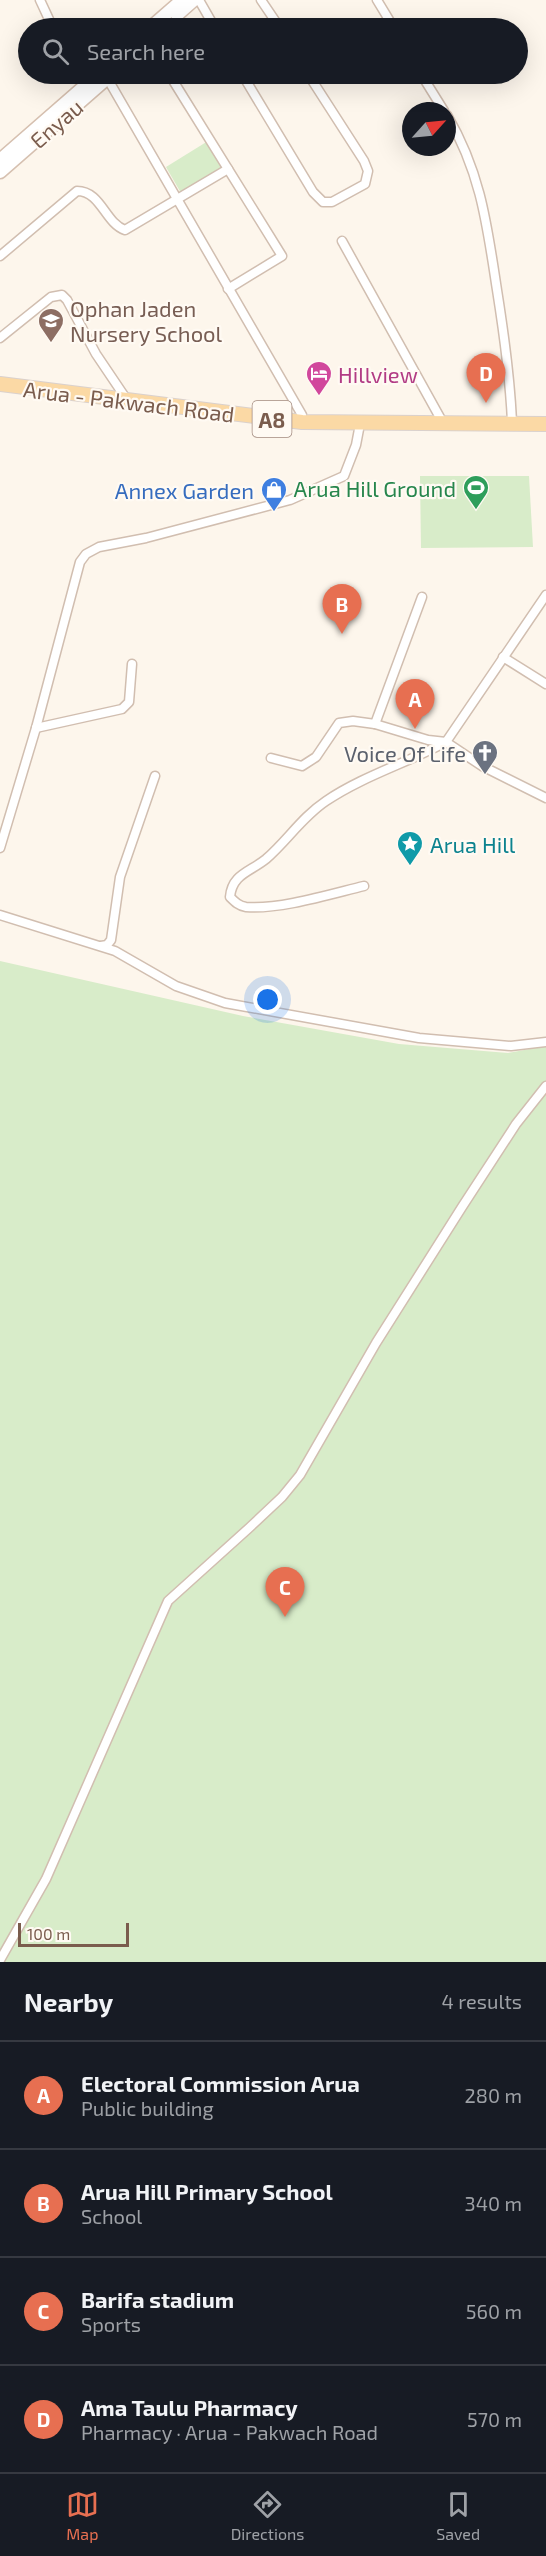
<!DOCTYPE html>
<meta charset="utf-8">
<style>
:root{--surface:#171b24;--page:#242831;--text:#f1f3f6;--muted:#9ea1a6;--line:#363941;--accent:#e76f51}
body{margin:0;font-family:"Exo 2",sans-serif;background:var(--page);color:var(--text)}
.compass{position:absolute;left:402px;top:102px;width:54px;height:54px;border-radius:50%;background:var(--surface);box-shadow:0 6px 24px #0002;rotate:63deg}
.scale{position:absolute;left:18px;bottom:15px;width:111px;box-sizing:border-box;padding-left:6px;border:3px solid #7a5c4d;border-top:0;font-size:16px;line-height:21px;white-space:nowrap;color:#7a5c4d;-webkit-text-stroke:4px #fffaf3;paint-order:stroke}
.you{position:absolute;left:268px;top:1000px;width:21px;height:21px;margin:-15px;border:4px solid #fff;border-radius:50%;background:#1a73e8;box-shadow:0 0 0 9px #1a73e833}
.badge{display:grid;place-items:center;width:39px;height:39px;border-radius:50%;background:var(--accent);color:#fff;font-size:20px;font-weight:700}
.pin{position:absolute;translate:-50% -50px;filter:drop-shadow(0 2px 3px #0008)}
.pin::after{content:'';position:absolute;top:32px;width:21px;height:18px;background:inherit;clip-path:polygon(0 0,100% 0,50% 100%)}
.list{margin:0;padding:0;list-style:none}
h2{display:flex;justify-content:space-between;align-items:center;height:78px;margin:0;padding:0 24px;font-size:26px}
h2 small{font-size:20px;font-weight:400;color:var(--muted)}
.list li{display:grid;grid-template-columns:39px 1fr auto;gap:18px;align-items:center;box-sizing:border-box;height:108px;padding:0 24px;border-top:2px solid var(--line)}
.list b{display:block;font-size:22px;white-space:nowrap}
.list p{margin:0;font-size:20px;white-space:nowrap;color:var(--muted)}
.list em{font-size:20px;font-style:normal;color:var(--muted)}
.icon{flex:none;width:33px;height:33px;fill:none;stroke:currentColor;stroke-width:2;stroke-linecap:round;stroke-linejoin:round}
.map{position:relative;flex:none;width:546px;height:1962px;overflow:hidden}
.search{position:absolute;background:var(--surface);box-shadow:0 6px 24px #0002;left:18px;right:18px;top:18px;height:66px;display:flex;align-items:center;gap:15px;box-sizing:border-box;padding:0 21px;border-radius:33px;color:var(--muted);font-size:22px}
.sheet{height:510px;background:var(--surface)}
nav{display:flex;justify-content:space-around;align-items:center;box-sizing:border-box;height:84px;border-top:2px solid var(--line);background:var(--surface);font-size:16px;color:var(--muted)}
nav a{display:grid;justify-items:center;gap:3px}
nav .on{color:var(--accent)}
.map>svg:first-child{display:block}
.green{fill:#d8ecc9}
.lines{fill:none;stroke-linecap:round;stroke-linejoin:round}
.street-casing{stroke:#d1beb0;stroke-width:11}
.secondary-casing{stroke:#d6c0b0;stroke-width:15}
.primary-casing{stroke:#dad1cd;stroke-width:16}
.street{stroke:#fff;stroke-width:8}
.secondary{stroke:#fff;stroke-width:12}
.primary{stroke:#fbd9a5;stroke-width:14}
.labels{text-anchor:middle;dominant-baseline:central;stroke-width:4.5;stroke-linejoin:round;paint-order:stroke}
.shield{fill:#fffaf3;stroke:#a28b7f;stroke-width:1.5}
.shield-label{font-size:21px;font-weight:bold;fill:#7a5c4d}
.street-label{font-size:22px;fill:#7a5c4d;stroke:#fffaf3}
.education-label{font-size:22px;fill:#785e54;stroke:#fffaf3;text-anchor:start}
.hotel-label{font-size:22px;fill:#b23c85;stroke:#fffaf3;text-anchor:start}
.leisure-label{font-size:22px;fill:#27864d;stroke:#fffaf3;text-anchor:end}
.shop-label{font-size:22px;fill:#366cbe;stroke:#fffaf3;text-anchor:end}
.worship-label{font-size:22px;fill:#5b616d;stroke:#fffaf3;text-anchor:end}
.culture-label{font-size:22px;fill:#0d838f;stroke:#fffaf3;text-anchor:start}
</style>
<div class="map">
<svg width="546" height="1962" viewBox="0 0 546 1962">
<rect width="100%" height="100%" fill="#fdf6ec"/>
<g class="green">
<path d="M208,141L224,167L181,193L166,167Z"/>
<path d="M420,476H529L533,547L421,548Z"/>
<path d="M0,961L243,1016L399,1044L508,1053L546,1046V1962H0Z"/>
</g>
<g class="lines">
<defs>
<g id="street">
<path d="M40,0L53,28"/>
<path d="M199,0L215,28"/>
<path d="M261,0L280,28"/>
<path d="M377,0L394,28"/>
<path d="M169,74L282,256L228,289"/>
<path d="M242,74L313,192L323,202H332L365,184L368,171L364,161L308,74"/>
<path d="M421,74L444,111"/>
<path d="M106,76L302,415V422"/>
<path d="M447,115C481,173 487,225 497,290C504,334 510,377 512,422"/>
<path d="M342,241L443,423"/>
<path d="M0,256L77,191C101,191 105,223 125,230L228,169"/>
<path d="M0,338L51,297L62,295L67,300L96,354L127,400"/>
<path d="M546,595L446,742L482,766L546,798"/>
<path d="M422,597L375,724L428,740L446,742"/>
<path d="M503,657L546,684"/>
<path d="M36,728L122,709L129,702L132,664"/>
<path d="M271,758L302,766L316,757L339,723L353,721L375,724"/>
<path d="M0,848L36,728L80,562L86,554L99,547L146,538L290,500L344,476L356,445L360,424"/>
<path d="M364,886C331,894 279,910 246,907C239,906 235,902 230,897C232,874 250,872 266,859C287,841 302,817 326,801C363,776 407,763 446,742"/>
<path d="M0,915L115,951L176,986L225,1003L419,1038L511,1046L546,1042"/>
<path d="M101,946L107,945L111,940L120,877L155,776"/>
<path d="M0,1960L46,1879L168,1601L249,1528L282,1497L300,1475L376,1343L462,1207L516,1124L546,1086"/>
</g>
<g id="secondary">
<path d="M177,15L194,0"/>
<path d="M150,28L182,0"/>
<path d="M0,160L87,84"/>
<path d="M0,172L112,74"/>
</g>
<path id="primary" d="M0,384L302,422L546,424"/>
</defs>
<use href="#street" class="street-casing"/>
<use href="#secondary" class="secondary-casing"/>
<use href="#primary" class="primary-casing"/>
<use href="#street" class="street"/>
<use href="#secondary" class="secondary"/>
<use href="#primary" class="primary"/>
</g>
<defs>
<symbol id="school-pin" viewBox="-11 -11 22 30"><path d="M0 17L-7.5 6A9.5 9.5 0 1 1 7.5 6Z" fill="#8d6e63" stroke="#fffaf3"/><path d="M0-5L7-2L0 1L-7-2ZM-4 1L0 2.5L4 1V4Q0 6-4 4Z" fill="#fff"/></symbol>
<symbol id="hotel-pin" viewBox="-11 -11 22 30"><path d="M0 17L-7.5 6A9.5 9.5 0 1 1 7.5 6Z" fill="#d1479c" stroke="#fffaf3"/><path d="M-6-4.5h1.5V1H6V5H4.5V3h-9V5H-6ZM-4 0a1.8 1.8 0 1 1 3.6 0ZM.5 0V-2.5h3Q6-2.5 6 0Z" fill="#fff"/></symbol>
<symbol id="stadium-pin" viewBox="-11 -11 22 30"><path d="M0 17L-7.5 6A9.5 9.5 0 1 1 7.5 6Z" fill="#2e9e5b" stroke="#fffaf3"/><path d="M0-5a6.5 5 0 1 0 0 10a6.5 5 0 1 0 0-10ZM-3.5-1.8h7v3.6h-7Z" fill="#fff"/></symbol>
<symbol id="shop-pin" viewBox="-11 -11 22 30"><path d="M0 17L-7.5 6A9.5 9.5 0 1 1 7.5 6Z" fill="#3f7fe0" stroke="#fffaf3"/><path d="M-5-2.5h2.3a2.7 3.5 0 0 1 5.4 0H5L5.5 6h-11ZM-1.5-2.5h3a1.5 2.3 0 0 0-3 0Z" fill="#fff"/></symbol>
<symbol id="church-pin" viewBox="-11 -11 22 30"><path d="M0 17L-7.5 6A9.5 9.5 0 1 1 7.5 6Z" fill="#6b7280" stroke="#fffaf3"/><path d="M-1.2-6h2.4v3.5h3.3v2.4h-3.3V6h-2.4V-.1h-3.3v-2.4h3.3Z" fill="#fff"/></symbol>
<symbol id="sight-pin" viewBox="-11 -11 22 30"><path d="M0 17L-7.5 6A9.5 9.5 0 1 1 7.5 6Z" fill="#0f9aa8" stroke="#fffaf3"/><path d="M0-6L1.8-2.2L6-1.7L2.9 1.2L3.7 5.4L0 3.3L-3.7 5.4L-2.9 1.2L-6-1.7L-1.8-2.2Z" fill="#fff"/></symbol>
</defs>
<g fill-rule="evenodd">
<use href="#school-pin" x="36" y="306" width="30" height="40"/>
<use href="#hotel-pin" x="304" y="359" width="30" height="40"/>
<use href="#stadium-pin" x="461" y="473" width="30" height="40"/>
<use href="#shop-pin" x="259" y="475" width="30" height="40"/>
<use href="#church-pin" x="470" y="738" width="30" height="40"/>
<use href="#sight-pin" x="395" y="829" width="30" height="40"/>
</g>
<g class="labels">
<rect class="shield" x="252.5" y="401" width="39" height="36" rx="4.5"/>
<g class="shield-label">
<text x="272" y="419">A8</text>
</g>
<g class="street-label">
<text transform="translate(56 123) rotate(-41)">Enyau</text>
<text transform="translate(129 401) rotate(7)">Arua - Pakwach Road</text>
</g>
<g class="education-label">
<text x="70" y="308">Ophan Jaden<tspan x="70" dy="25">Nursery School</tspan></text>
</g>
<g class="hotel-label">
<text x="338" y="374">Hillview</text>
</g>
<g class="leisure-label">
<text x="456" y="488">Arua Hill Ground</text>
</g>
<g class="shop-label">
<text x="254" y="490">Annex Garden</text>
</g>
<g class="worship-label">
<text x="466" y="753">Voice Of Life</text>
</g>
<g class="culture-label">
<text x="430" y="844">Arua Hill</text>
</g>
</g>
</svg>
<svg class="compass" viewBox="-18 -18 36 36"><path d="M0-13l5 13h-10z" fill="#e53935"/><path d="M0 13l5-13h-10z" fill="#9ea1a6"/></svg>
<div class="scale">100 m</div>
<div class="you"></div>
<div class="pin badge" style="left:415px;top:729px">A</div>
<div class="pin badge" style="left:342px;top:634px">B</div>
<div class="pin badge" style="left:285px;top:1617px">C</div>
<div class="pin badge" style="left:486px;top:403px">D</div>
<div class="search"><svg class="icon" aria-label="search" viewBox="0 0 24 24"><circle cx="10" cy="10" r="6"/><path d="M15 15l6 6"/></svg>Search here</div>
</div>
<section class="sheet">
<h2>Nearby<small>4 results</small></h2>
<ul class="list">
<li><span class="badge">A</span><div><b>Electoral Commission Arua</b><p>Public building</p></div><em>280 m</em></li>
<li><span class="badge">B</span><div><b>Arua Hill Primary School</b><p>School</p></div><em>340 m</em></li>
<li><span class="badge">C</span><div><b>Barifa stadium</b><p>Sports</p></div><em>560 m</em></li>
<li><span class="badge">D</span><div><b>Ama Taulu Pharmacy</b><p>Pharmacy · Arua - Pakwach Road</p></div><em>570 m</em></li>
</ul>
</section>
<nav>
<a class="on"><svg class="icon" aria-label="map" viewBox="0 0 24 24"><path d="M3 6l6-2 6 2 6-2v14l-6 2-6-2-6 2zM9 4v14M15 6v14"/></svg>Map</a>
<a><svg class="icon" aria-label="directions" viewBox="0 0 24 24"><path d="M12 3l9 9-9 9-9-9zM9 14v-3h6M13 9l2 2-2 2"/></svg>Directions</a>
<a><svg class="icon" aria-label="saved" viewBox="0 0 24 24"><path d="M7 4h10v16l-5-4-5 4z"/></svg>Saved</a>
</nav>
